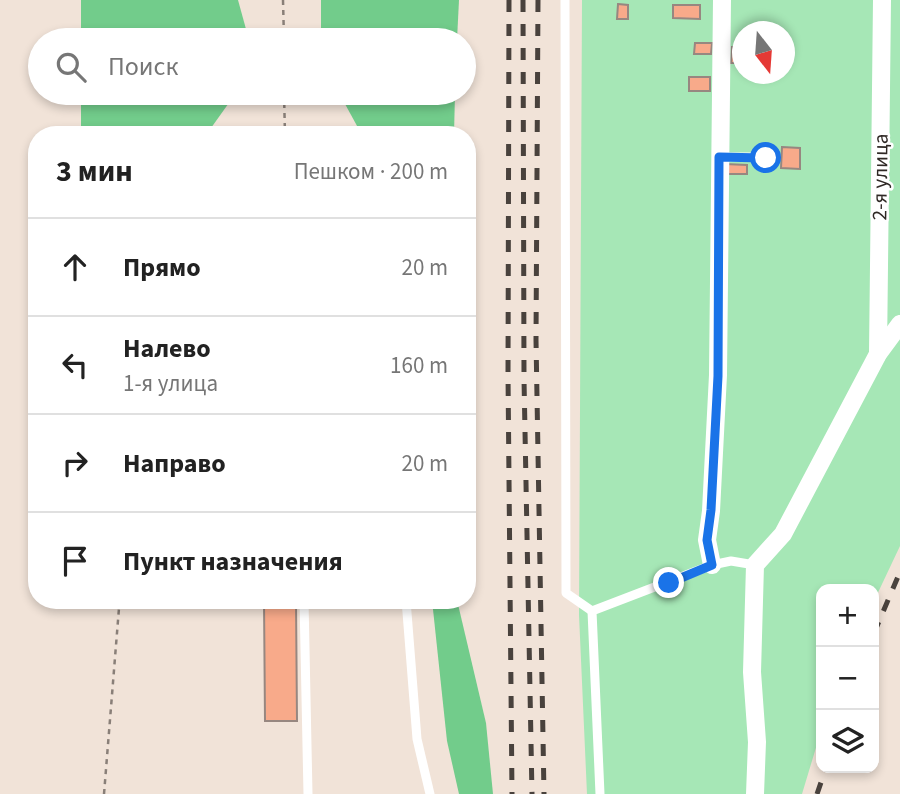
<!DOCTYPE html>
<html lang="ru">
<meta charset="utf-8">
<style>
:root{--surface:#fff;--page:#f2f2f2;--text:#222;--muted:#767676;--line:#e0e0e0}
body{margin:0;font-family:"Source Sans 3",sans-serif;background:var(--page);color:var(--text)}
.controls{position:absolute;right:21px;bottom:21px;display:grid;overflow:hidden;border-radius:14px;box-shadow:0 4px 10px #0003}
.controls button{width:63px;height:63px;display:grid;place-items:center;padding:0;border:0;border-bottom:2px solid var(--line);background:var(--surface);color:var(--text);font:35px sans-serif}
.compass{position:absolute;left:732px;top:21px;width:63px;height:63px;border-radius:50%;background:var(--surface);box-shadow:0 4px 10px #0003;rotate:163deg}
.stop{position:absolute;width:21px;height:21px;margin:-16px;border:5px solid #1a73e8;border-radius:50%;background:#fff}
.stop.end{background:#1a73e8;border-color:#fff;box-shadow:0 2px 7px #0008}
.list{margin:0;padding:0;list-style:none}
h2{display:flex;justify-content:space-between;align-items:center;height:91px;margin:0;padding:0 28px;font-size:30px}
h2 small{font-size:23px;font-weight:400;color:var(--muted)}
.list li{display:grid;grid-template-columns:46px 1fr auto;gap:21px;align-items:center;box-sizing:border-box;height:98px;padding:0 28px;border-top:2px solid var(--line)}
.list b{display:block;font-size:26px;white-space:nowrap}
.list p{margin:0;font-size:23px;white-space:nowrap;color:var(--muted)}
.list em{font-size:23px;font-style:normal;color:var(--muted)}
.icon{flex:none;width:38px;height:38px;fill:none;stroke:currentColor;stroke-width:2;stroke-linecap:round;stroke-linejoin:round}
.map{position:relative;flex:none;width:900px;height:794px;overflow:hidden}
.search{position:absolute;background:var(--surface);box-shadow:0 4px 10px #0003;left:28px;top:28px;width:448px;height:77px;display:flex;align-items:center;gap:18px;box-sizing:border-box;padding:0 24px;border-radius:38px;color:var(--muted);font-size:26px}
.panel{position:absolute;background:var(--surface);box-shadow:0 4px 10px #0003;left:28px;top:126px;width:448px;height:483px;border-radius:28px}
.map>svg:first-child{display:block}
.green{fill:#a6e7b6;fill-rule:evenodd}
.forest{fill:#72cc8b}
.building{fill:#f8aa8a;stroke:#978780;stroke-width:2}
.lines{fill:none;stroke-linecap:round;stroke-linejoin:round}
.path{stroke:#897f78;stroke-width:2.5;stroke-dasharray:5 5;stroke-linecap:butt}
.lane{stroke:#fff;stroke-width:9}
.street{stroke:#fff;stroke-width:18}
.rail{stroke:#49423d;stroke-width:5;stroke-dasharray:12 12;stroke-linecap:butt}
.route{stroke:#1a73e8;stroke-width:9}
.labels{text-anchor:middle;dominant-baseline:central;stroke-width:5;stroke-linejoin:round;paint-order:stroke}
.street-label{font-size:21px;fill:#2f2925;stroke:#fff}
</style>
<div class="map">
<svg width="900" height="794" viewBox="0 0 900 794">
<rect width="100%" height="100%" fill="#f1e3d8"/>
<path class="green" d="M582,0H900V546L874,601V589H821V731L802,794H587L579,615ZM743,32H785V74H743Z"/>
<g class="forest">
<path d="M81,0H238L249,40H81Z"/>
<path d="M321,0H459L457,40H321Z"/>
<path d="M81,93H236L206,135H81Z"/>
<path d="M339,93H455L454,135H362Z"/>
<path d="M432,600H457L486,723L493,794H459L447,741Z"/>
</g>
<g class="building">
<path d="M618,4L628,5V19H617Z"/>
<path d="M673,5H700V19L673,18Z"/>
<path d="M695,43H712L711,54H694Z"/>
<path d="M732,47L743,48V63H731Z"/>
<rect x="689" y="77" width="21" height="14"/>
<path d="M782,147L800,148V169L781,168Z"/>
<path d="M725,164L747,165V174H725Z"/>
<path d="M264,600H296L297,721H265Z"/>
</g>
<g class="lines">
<g class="path">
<path d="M283,0L284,40"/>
<path d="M284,93L285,135"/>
<path d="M104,794L119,608L118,600"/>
</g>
<g class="lane">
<path d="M565,0L566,593L592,611"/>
<path d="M719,157H766"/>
<path d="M304,600L308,794"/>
<path d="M406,600L417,739L430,794"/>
<path d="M600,794L592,611L712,565L731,561L755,565"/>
</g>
<g class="street">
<path d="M878,354L882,0"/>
<path d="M712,565L707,540L711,511L718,375L722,0"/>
<path d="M755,794L757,742L752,672L755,565L783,534L878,354L900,324"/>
</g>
<g class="rail">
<path d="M509,0L508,374L512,794"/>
<path d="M523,0L524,379L532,794"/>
<path d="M538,0L536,340L544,794"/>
<path d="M874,633L900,572"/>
<path d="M817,794L826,768"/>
</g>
</g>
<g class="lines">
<path class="route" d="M669,583L712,565L707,540L711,510L718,376L719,157L766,158"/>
</g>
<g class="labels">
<g class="street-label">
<text transform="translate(880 177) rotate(-89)">2-я улица</text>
</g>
</g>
</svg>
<div class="controls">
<button>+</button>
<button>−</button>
<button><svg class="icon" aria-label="layers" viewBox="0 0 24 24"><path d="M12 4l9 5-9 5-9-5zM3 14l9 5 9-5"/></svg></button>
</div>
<svg class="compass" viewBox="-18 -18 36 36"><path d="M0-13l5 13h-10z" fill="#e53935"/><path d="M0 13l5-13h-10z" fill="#767676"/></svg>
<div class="stop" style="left:766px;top:158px"></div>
<div class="stop end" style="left:669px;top:583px"></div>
<div class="search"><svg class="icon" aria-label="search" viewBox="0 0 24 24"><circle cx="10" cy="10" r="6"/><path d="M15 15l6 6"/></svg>Поиск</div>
<section class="panel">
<h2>3 мин<small>Пешком · 200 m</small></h2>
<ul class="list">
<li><svg class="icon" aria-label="ahead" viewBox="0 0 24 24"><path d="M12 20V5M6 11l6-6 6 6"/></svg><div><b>Прямо</b></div><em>20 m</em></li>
<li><svg class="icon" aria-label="left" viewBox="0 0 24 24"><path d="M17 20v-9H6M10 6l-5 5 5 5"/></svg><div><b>Налево</b><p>1-я улица</p></div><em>160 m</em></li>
<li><svg class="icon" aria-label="right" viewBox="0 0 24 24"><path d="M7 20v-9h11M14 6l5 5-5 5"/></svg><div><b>Направо</b></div><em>20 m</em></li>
<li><svg class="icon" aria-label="arrive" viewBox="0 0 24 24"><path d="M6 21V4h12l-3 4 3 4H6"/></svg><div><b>Пункт назначения</b></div></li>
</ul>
</section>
</div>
